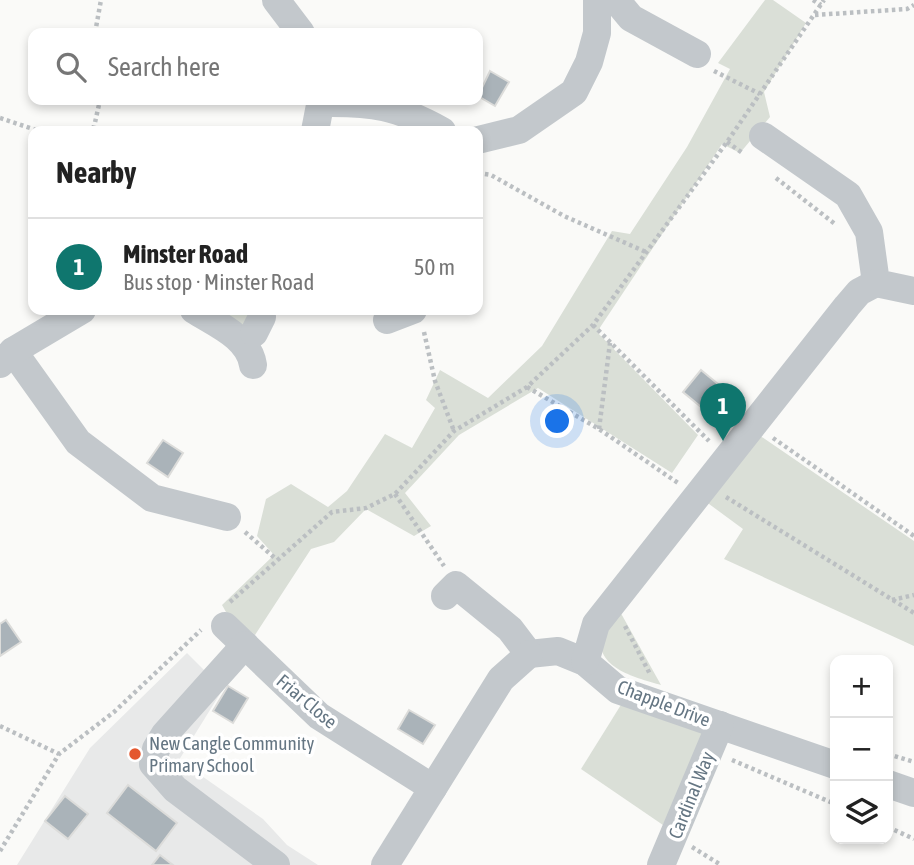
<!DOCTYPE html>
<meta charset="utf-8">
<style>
:root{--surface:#fff;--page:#f6f6f6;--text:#222;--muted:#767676;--line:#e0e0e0;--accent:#0f766e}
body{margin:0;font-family:"Asap Condensed",sans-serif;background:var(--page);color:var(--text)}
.controls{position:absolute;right:21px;bottom:21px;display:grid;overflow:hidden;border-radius:14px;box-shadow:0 4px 10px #0003}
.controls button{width:63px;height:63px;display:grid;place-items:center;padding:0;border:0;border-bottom:2px solid var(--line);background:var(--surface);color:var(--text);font:35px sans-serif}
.you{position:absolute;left:558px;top:422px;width:24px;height:24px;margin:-18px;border:5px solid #fff;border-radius:50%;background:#1a73e8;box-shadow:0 0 0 10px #1a73e833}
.badge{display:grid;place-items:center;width:46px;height:46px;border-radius:50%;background:var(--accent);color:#fff;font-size:23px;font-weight:700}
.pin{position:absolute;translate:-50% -58px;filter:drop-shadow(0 2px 4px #0008)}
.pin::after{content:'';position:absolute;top:37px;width:24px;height:21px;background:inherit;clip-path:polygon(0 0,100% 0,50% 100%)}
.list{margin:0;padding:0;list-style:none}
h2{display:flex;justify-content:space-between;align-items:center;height:91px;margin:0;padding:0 28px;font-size:30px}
h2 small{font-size:23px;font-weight:400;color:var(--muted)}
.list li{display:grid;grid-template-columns:46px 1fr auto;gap:21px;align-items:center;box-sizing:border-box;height:98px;padding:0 28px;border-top:2px solid var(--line)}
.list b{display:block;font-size:26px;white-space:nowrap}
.list p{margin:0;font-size:23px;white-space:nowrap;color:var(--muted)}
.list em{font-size:23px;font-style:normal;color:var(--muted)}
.icon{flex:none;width:38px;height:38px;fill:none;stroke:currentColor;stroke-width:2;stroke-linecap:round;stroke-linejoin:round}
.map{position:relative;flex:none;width:914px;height:865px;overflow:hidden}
.search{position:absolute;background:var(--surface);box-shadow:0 4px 10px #0003;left:28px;top:28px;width:455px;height:77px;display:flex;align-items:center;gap:18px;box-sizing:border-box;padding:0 24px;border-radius:14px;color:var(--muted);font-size:26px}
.panel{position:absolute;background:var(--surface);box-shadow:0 4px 10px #0003;left:28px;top:126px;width:455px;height:189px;border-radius:14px}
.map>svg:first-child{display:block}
.built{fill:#e8e9e9}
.grass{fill:#dadfd7}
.building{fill:#aab3b9;stroke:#dcdcda;stroke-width:2}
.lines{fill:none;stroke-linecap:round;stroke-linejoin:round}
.path{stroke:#bbbfc2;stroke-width:4.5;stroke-dasharray:3.5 3.5;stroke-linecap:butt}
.minor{stroke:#c3c8cc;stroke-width:28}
.poi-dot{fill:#e4572e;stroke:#fff;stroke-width:2.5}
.labels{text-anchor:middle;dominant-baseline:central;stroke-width:7;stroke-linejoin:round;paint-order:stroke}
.street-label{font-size:19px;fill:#657683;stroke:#fff}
.poi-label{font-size:19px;fill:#657683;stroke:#fff;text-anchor:start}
</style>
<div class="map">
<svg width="914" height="865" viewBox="0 0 914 865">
<rect width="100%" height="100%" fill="#fafaf8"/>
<path class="built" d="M187,653L223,689L179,760L263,819L287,845L318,865H17L90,748Z"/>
<g class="grass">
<path d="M765,0H773L806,23L764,92L770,117L740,153L722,144L597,332L698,435L672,473L538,388L459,435L405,493L431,526L414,536L366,509L334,542L311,549L255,635L226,612L222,605L274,555L257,536L266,499L291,484L328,507L347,491L385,434L412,448L435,408L426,400L440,370L488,398L542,346L612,231L630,234L687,147L730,69L718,63Z"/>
<path d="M199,310H253L245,340Z"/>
<path d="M756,433L914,541V646L724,559L743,529L705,501Z"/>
<path d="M618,608L661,685C638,678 596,669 601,637C603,628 613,616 618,608Z"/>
<path d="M624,700L706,732L663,825L581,769Z"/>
</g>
<g class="building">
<path d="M490,71L509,82L495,106L478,96Z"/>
<path d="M701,370L736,399L728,409L722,404L712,416L683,392Z"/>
<path d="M163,440L183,453L168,477L147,463Z"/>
<path d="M6,620L21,642L0,656V624Z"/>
<path d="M228,686L248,698L233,723L213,711Z"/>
<path d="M409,710L435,725L423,744L398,729Z"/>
<path d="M128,785L177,823L156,851L107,813Z"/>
<path d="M65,796L88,814L68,839L45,821Z"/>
<path d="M160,855L173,865H152Z"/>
</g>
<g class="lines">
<g class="path">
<path d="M813,0L821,5"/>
<path d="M815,15L907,9L914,5"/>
<path d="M95,33L101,0"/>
<path d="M714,71L760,94"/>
<path d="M0,118L39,131"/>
<path d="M86,131L94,127L100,100"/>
<path d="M727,142L744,154"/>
<path d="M478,173L491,175L564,216L646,252"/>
<path d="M776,178L835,224"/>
<path d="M593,325L709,441"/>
<path d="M424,332L435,381L454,431"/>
<path d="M527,387L599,429L678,483"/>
<path d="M599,429L610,343"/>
<path d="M773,438L914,536"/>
<path d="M395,494L444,566"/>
<path d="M726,497L914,613"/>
<path d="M245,532L276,559"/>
<path d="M892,600L914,595"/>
<path d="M230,602L332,512L366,508L395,494L454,431L527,387L593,325L727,142L824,0"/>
<path d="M625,626L650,674"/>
<path d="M0,726L59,754"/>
<path d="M888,754L914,762"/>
<path d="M732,760L835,804"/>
<path d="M888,827L914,839"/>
<path d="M692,847L721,865"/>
<path d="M0,851L59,754L114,712L201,630"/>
</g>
<g class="minor">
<path d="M276,0L301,33"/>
<path d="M616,0L631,18L697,54"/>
<path d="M322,103C373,102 397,106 442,131"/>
<path d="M315,131L321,100"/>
<path d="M763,136L848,195L869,232L876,283L914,291"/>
<path d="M478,140L519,130L574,92L589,62L597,33V0"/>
<path d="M194,310C216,324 249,337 253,365"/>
<path d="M387,320L413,310"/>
<path d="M254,333L262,317L261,310"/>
<path d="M13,351L78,442L152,498L227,517"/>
<path d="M0,364L13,351L82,310"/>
<path d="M445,596L456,585L510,629L529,654L558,651L585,662L618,690L835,765"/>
<path d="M225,626L319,716L433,788L501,679L529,654"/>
<path d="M245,645L165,734L156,749L153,764L175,789L276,865"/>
<path d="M585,662L596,624L847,306L859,292L876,283"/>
<path d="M888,784L914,793"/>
<path d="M385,865L433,788"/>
<path d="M661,865L720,725"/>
</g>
</g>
<circle class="poi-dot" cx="135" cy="754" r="7"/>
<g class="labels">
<g class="street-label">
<text transform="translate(307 701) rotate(40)">Friar Close</text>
<text transform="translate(664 703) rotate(21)">Chapple Drive</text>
<text transform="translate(691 795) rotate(-68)">Cardinal Way</text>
</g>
<g class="poi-label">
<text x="149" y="743">New Cangle Community<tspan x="149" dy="22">Primary School</tspan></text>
</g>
</g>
</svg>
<div class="controls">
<button>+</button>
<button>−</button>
<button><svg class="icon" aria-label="layers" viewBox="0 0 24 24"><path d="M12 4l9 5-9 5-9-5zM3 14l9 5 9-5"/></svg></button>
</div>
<div class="you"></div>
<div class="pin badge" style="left:723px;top:441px">1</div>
<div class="search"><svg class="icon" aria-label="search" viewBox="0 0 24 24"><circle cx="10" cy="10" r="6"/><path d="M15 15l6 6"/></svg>Search here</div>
<section class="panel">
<h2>Nearby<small></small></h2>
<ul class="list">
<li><span class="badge">1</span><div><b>Minster Road</b><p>Bus stop · Minster Road</p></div><em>50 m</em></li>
</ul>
</section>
</div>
